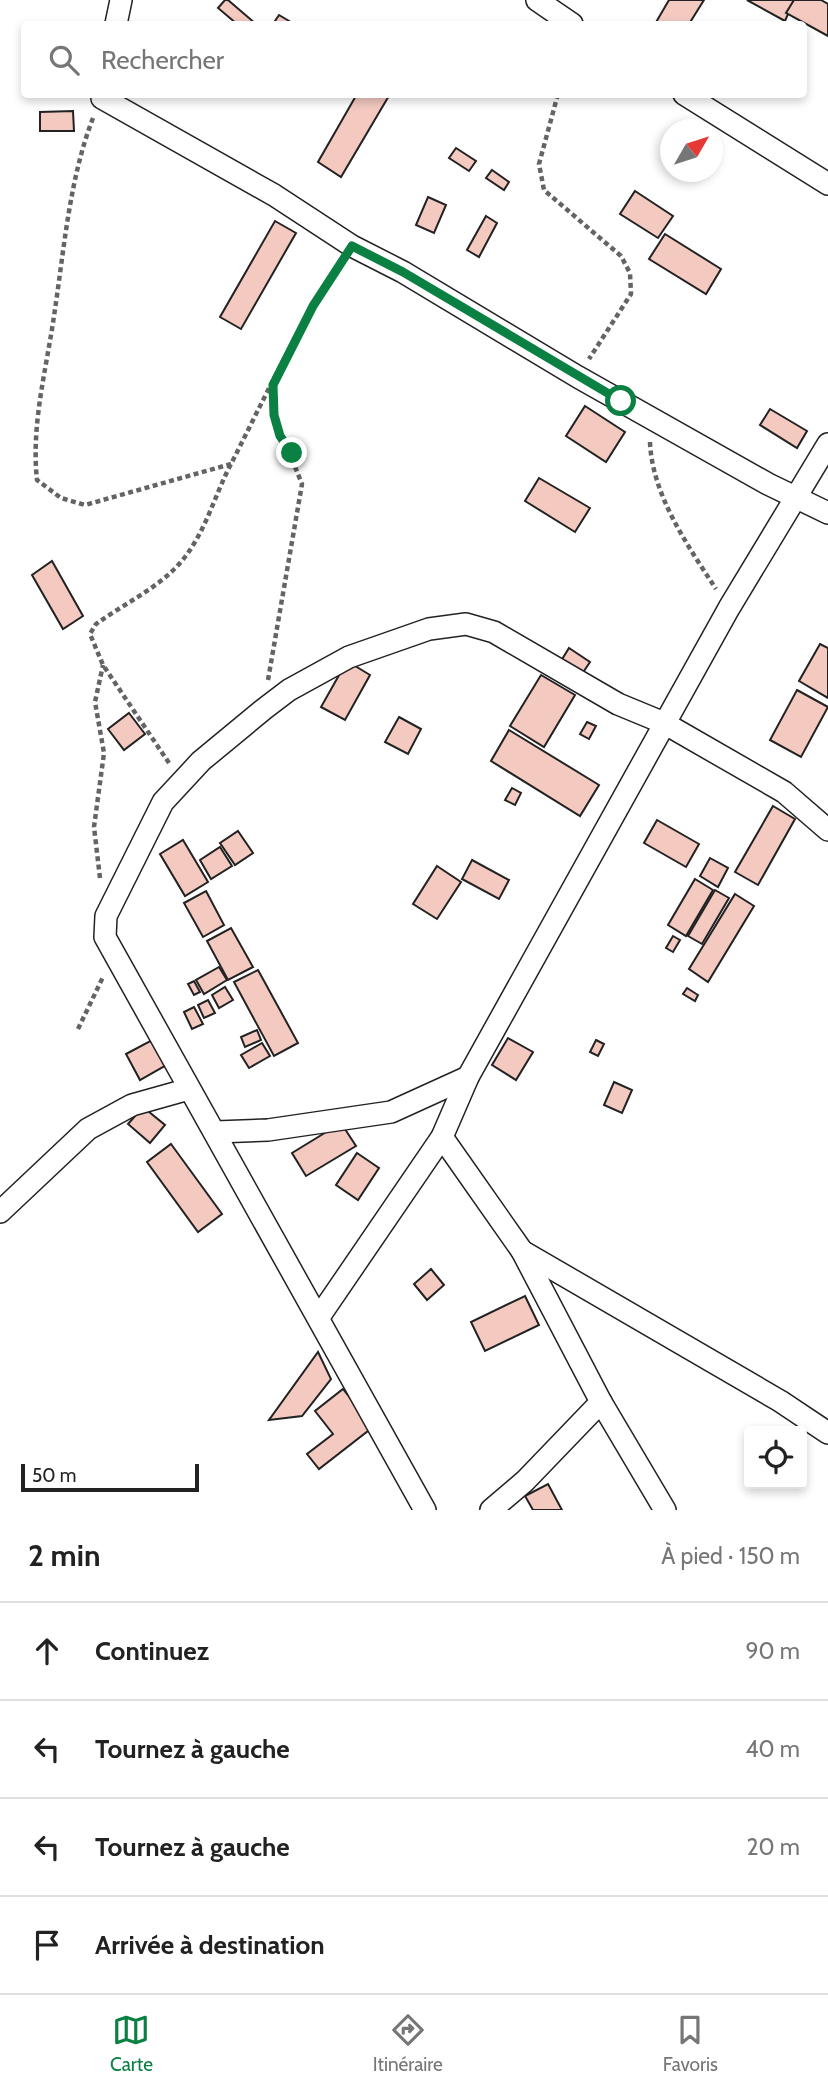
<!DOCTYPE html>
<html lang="fr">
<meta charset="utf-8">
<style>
:root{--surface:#fff;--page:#f6f6f6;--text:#222;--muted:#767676;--line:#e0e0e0;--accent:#0b8043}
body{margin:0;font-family:Cabin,sans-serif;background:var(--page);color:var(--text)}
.controls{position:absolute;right:21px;bottom:21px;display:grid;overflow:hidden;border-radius:7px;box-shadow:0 4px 10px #0003}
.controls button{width:63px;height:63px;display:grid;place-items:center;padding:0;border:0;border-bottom:2px solid var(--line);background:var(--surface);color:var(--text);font:35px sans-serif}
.compass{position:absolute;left:660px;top:119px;width:63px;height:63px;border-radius:50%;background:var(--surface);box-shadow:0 4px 10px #0003;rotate:51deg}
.scale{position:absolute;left:21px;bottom:18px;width:178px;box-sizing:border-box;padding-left:7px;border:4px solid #222;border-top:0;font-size:19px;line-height:24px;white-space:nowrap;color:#222;-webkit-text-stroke:5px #fff;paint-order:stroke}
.stop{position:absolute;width:21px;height:21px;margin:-16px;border:5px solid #0b8043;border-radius:50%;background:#fff}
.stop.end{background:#0b8043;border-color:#fff;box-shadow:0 2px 7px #0008}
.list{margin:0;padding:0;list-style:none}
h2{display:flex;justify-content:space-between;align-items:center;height:91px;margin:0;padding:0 28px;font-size:30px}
h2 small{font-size:23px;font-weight:400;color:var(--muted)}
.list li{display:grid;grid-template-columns:46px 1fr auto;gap:21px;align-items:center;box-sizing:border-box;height:98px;padding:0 28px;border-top:2px solid var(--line)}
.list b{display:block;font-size:26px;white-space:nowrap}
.list em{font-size:23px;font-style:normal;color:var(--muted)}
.icon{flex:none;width:38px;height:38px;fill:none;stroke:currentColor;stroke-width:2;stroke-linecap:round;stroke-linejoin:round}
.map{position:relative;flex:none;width:828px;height:1510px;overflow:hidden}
.search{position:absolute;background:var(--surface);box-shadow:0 4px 10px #0003;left:21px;right:21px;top:21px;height:77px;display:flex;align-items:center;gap:18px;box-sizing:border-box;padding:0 24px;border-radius:7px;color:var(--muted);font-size:26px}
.sheet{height:483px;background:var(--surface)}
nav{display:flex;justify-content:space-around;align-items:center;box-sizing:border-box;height:98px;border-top:2px solid var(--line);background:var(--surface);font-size:19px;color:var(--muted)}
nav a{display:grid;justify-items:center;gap:4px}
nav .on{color:var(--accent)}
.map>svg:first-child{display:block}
.building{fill:#f3c9c0;stroke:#222;stroke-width:2}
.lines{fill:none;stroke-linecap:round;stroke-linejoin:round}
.street-casing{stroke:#222;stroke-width:24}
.path{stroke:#646464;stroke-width:4.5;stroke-dasharray:5 3.5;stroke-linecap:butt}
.street{stroke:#fff;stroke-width:21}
.route{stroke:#0b8043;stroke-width:9}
</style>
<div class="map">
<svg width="828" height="1510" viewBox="0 0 828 1510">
<rect width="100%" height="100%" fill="#fff"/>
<g class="building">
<path d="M225,0H228L256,24H237L218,8Z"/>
<path d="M669,0H704L689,24H655Z"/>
<path d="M747,0H794L785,21Z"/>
<path d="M794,0H821L828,4V36L786,13Z"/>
<path d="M279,15L294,24H273Z"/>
<path d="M357,94H390L341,177L318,162Z"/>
<path d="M73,111L74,131H40V112Z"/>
<path d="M456,148L476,161L469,171L449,158Z"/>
<path d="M492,170L509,182L504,190L486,178Z"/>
<path d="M635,191L673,216L658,238L620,214Z"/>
<path d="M428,197L446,205L434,233L416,225Z"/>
<path d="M486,216L497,223L479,257L467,250Z"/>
<path d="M275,221L296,233L241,329L220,317Z"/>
<path d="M665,234L721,269L706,294L649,259Z"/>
<path d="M585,406L625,432L606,462L566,436Z"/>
<path d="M770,409L807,431L797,448L760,425Z"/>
<path d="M539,478L590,508L575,532L525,501Z"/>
<path d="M52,561L83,616L63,629L32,575Z"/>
<path d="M820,644L828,648V698L799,681Z"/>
<path d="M569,648L590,662L582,674L561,661Z"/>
<path d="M347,661L370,675L345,720L321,707Z"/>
<path d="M541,675L575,695L544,747L510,726Z"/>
<path d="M797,690L828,707L801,757L770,740Z"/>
<path d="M129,713L145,734L124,750L108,729Z"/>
<path d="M399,717L421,729L408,754L385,742Z"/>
<path d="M587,722L596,726L589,739L580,734Z"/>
<path d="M509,730L599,785L580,816L491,761Z"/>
<path d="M512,788L521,793L515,805L505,800Z"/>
<path d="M773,806L795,819L758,885L735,872Z"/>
<path d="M657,820L699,844L686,867L644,843Z"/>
<path d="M238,831L253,853L235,865L220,843Z"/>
<path d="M183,840L208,882L185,896L160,854Z"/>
<path d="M220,847L232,866L211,879L200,860Z"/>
<path d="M710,858L728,868L718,887L700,876Z"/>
<path d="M472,860L509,880L499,899L462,879Z"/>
<path d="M437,866L461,882L437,919L413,904Z"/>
<path d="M695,879L713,890L686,936L668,925Z"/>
<path d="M715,890L729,898L702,944L688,936Z"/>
<path d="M206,891L224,925L203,937L184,903Z"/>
<path d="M735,894L754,906L708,982L689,969Z"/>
<path d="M231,928L253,967L228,980L207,941Z"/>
<path d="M673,936L680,940L673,952L666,948Z"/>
<path d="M219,967L227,980L204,994L196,980Z"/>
<path d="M258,970L298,1043L274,1056L234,982Z"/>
<path d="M194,981L200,992L194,995L188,984Z"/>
<path d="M225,987L233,1000L219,1008L212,995Z"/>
<path d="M687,988L698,995L695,1001L683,994Z"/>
<path d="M208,1000L215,1013L204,1018L198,1005Z"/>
<path d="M194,1007L203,1024L192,1029L184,1012Z"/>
<path d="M257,1030L261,1040L245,1047L241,1037Z"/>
<path d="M508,1038L533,1052L516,1080L492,1065Z"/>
<path d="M154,1039L168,1064L140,1080L126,1054Z"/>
<path d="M596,1040L604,1044L598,1056L590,1052Z"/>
<path d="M262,1043L270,1056L249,1068L241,1055Z"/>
<path d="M614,1082L632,1090L622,1113L604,1105Z"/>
<path d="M143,1107L165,1125L150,1143L128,1124Z"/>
<path d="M341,1123L356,1146L306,1176L292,1153Z"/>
<path d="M171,1144L222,1214L198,1232L147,1162Z"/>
<path d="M357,1153L379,1168L358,1200L336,1185Z"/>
<path d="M431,1269L444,1285L427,1300L414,1284Z"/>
<path d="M525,1296L539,1325L485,1351L471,1322Z"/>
<path d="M318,1352L331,1379L302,1416L269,1420Z"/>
<path d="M343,1389L373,1427L319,1469L307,1454L333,1434L315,1411Z"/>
<path d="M548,1484L562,1510H533L525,1496Z"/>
</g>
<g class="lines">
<defs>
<g id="street">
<path d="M537,0L572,24"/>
<path d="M116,24L121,0"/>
<path d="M102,94V98L274,195L352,246L403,272L578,377L768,484L828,513"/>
<path d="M684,94L828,184"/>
<path d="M216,1132L268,1130L391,1112L468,1077"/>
<path d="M442,1137L522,1251L601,1402L665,1510"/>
<path d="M0,1212L88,1129L132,1105L189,1089"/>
<path d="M522,1251L780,1401L828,1433"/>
<path d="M319,1317L442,1137L468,1077L729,608L828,444"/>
<path d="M425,1510L105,937L106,916L163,802L201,761L264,709L289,690L349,657L429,629L466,624L494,632L618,704L664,723L784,792L828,830"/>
<path d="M491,1510L525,1481L601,1402"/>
</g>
</defs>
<use href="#street" class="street-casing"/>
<g class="path">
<path d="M558,94L539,164L544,190L621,256L630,273L631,294L589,359"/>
<path d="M93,118C69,180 64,251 54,316C46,371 31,425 37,480L61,498L85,505L231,464"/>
<path d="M650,442C652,495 688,546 716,589"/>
<path d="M268,680L302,484L274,415L273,387"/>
<path d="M169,763L103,665L90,634L96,624C125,603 163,586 185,557C207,528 215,494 232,462C266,395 299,324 341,261"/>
<path d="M100,878L94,827L104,753L95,702L103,665"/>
<path d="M78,1029L103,977"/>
</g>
<use href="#street" class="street"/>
</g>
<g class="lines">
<path class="route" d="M292,453L280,436L274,415L273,385L313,306L352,246L403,272L621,401"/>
</g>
</svg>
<div class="controls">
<button><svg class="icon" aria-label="locate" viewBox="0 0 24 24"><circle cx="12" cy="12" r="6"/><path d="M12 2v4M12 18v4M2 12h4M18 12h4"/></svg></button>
</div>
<svg class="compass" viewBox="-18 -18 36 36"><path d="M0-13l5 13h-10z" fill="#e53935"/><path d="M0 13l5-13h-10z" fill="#767676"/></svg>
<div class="scale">50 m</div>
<div class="stop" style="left:621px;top:401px"></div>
<div class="stop end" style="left:292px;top:453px"></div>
<div class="search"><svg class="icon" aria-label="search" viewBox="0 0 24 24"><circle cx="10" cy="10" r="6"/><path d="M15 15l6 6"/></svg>Rechercher</div>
</div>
<section class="sheet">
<h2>2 min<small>À pied · 150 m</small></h2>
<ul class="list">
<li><svg class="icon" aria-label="ahead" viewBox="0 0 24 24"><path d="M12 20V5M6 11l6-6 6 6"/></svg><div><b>Continuez</b></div><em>90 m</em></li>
<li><svg class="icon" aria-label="left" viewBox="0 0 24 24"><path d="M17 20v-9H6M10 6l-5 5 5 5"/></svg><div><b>Tournez à gauche</b></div><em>40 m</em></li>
<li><svg class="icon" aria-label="left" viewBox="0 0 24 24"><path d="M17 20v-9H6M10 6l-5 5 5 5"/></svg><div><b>Tournez à gauche</b></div><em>20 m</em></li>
<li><svg class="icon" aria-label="arrive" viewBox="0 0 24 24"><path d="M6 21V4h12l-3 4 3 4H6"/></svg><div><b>Arrivée à destination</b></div></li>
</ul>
</section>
<nav>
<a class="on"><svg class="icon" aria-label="map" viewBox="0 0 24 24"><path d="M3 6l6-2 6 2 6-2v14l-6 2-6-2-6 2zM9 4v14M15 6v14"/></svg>Carte</a>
<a><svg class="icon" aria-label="directions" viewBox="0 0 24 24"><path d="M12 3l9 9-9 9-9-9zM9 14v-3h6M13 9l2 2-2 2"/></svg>Itinéraire</a>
<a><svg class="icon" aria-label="saved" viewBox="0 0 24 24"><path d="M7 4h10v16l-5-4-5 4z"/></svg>Favoris</a>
</nav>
